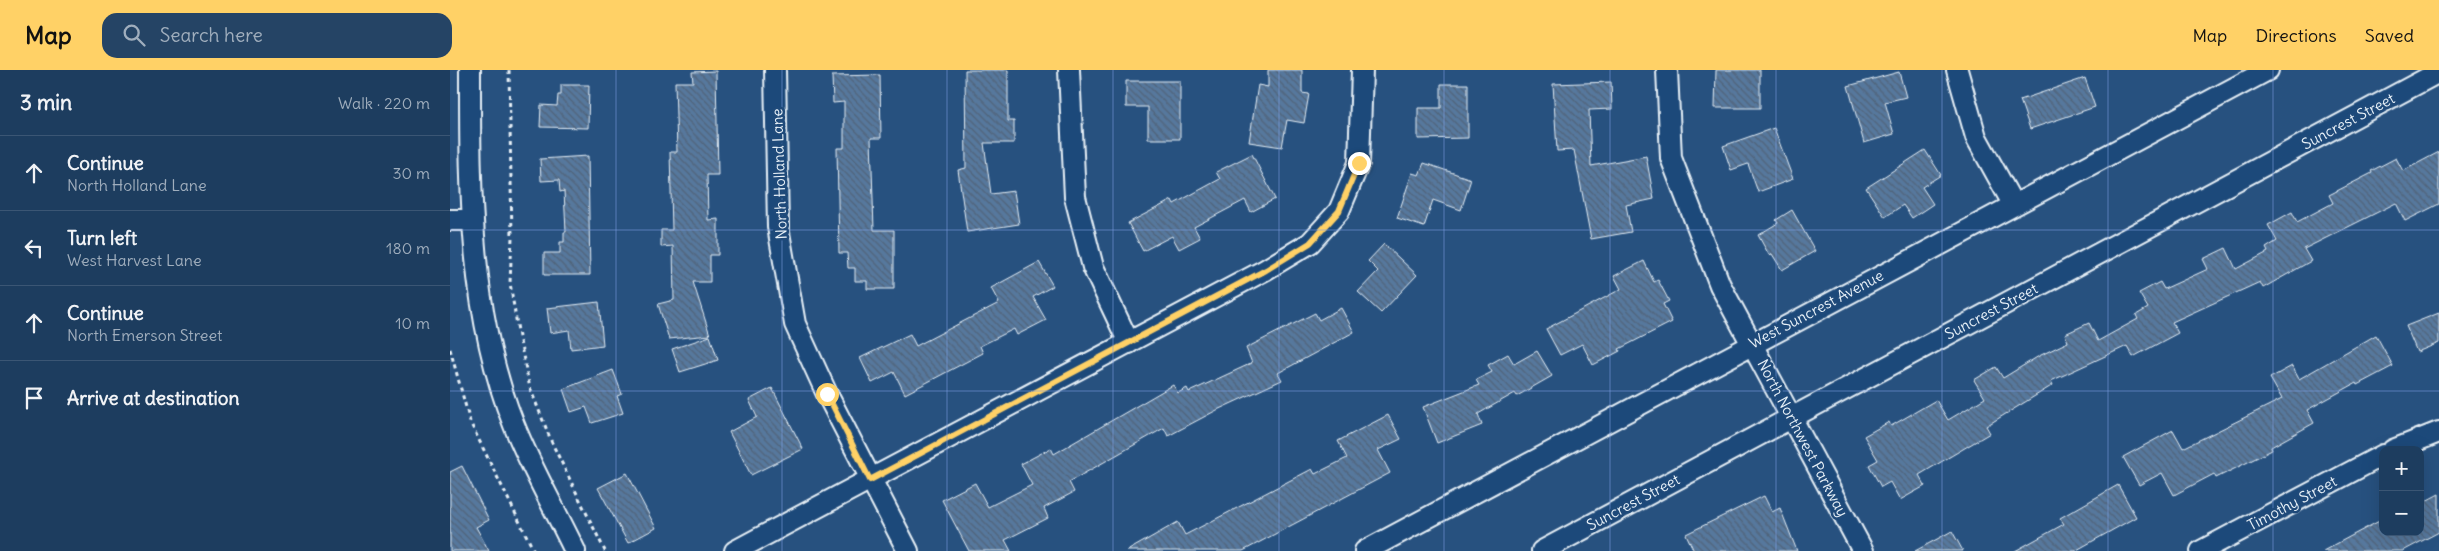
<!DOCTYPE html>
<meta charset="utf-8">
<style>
:root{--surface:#1d3d5f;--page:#254465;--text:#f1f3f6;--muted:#a0aebd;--line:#3b5674;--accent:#ffd166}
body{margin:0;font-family:Delius,sans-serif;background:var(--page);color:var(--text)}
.controls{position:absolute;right:15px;bottom:15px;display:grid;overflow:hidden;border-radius:10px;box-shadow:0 5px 20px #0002}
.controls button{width:45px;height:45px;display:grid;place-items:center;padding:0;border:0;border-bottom:1px solid var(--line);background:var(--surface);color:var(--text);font:25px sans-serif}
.stop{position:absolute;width:15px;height:15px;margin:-11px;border:4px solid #ffd166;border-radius:50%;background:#fff}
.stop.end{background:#ffd166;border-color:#fff;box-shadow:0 1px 5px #0008}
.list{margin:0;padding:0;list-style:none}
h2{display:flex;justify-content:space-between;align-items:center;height:65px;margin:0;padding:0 20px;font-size:21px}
h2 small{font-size:16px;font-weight:400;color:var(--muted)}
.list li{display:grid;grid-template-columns:32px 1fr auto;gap:15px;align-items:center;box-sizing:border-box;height:75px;padding:0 20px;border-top:1px solid var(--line)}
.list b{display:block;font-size:19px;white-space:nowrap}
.list p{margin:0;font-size:16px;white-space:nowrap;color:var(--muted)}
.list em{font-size:16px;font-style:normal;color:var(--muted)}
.icon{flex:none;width:28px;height:28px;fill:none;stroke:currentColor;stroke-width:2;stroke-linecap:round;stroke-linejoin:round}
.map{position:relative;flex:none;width:1989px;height:481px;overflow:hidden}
header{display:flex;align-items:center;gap:30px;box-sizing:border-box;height:70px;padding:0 25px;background:var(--accent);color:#111}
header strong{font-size:24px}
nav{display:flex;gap:28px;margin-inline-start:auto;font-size:18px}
.search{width:350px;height:45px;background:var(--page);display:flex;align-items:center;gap:12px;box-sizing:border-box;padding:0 18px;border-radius:15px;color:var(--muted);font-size:19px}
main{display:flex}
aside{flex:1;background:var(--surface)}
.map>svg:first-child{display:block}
.building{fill:url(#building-back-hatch);stroke:#e8f1f8}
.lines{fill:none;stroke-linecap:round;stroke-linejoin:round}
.street-casing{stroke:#e8f1f8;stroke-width:24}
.path{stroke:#e8f1f8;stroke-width:3;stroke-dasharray:4 4;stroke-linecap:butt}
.street{stroke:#1f4a7a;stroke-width:20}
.route{stroke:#ffd166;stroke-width:6}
.grid{fill:none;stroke:#82a0e8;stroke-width:1;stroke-opacity:0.55}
.labels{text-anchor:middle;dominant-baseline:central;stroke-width:5;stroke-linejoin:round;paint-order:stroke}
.street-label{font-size:15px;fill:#e8f1f8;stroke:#1f4a7a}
</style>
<header>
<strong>Map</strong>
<div class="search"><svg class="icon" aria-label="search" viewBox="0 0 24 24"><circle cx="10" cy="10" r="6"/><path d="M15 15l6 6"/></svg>Search here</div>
<nav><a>Map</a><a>Directions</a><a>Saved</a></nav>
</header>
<main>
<aside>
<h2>3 min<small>Walk · 220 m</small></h2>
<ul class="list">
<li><svg class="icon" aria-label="ahead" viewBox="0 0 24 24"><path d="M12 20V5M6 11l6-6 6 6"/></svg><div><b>Continue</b><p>North Holland Lane</p></div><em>30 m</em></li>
<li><svg class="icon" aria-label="left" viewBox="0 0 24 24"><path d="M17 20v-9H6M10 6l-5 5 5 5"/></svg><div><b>Turn left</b><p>West Harvest Lane</p></div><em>180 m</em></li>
<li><svg class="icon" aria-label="ahead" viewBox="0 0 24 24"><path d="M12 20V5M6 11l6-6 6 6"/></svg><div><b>Continue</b><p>North Emerson Street</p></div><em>10 m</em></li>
<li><svg class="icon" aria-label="arrive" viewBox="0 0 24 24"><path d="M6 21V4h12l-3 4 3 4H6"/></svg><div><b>Arrive at destination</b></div></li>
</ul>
</aside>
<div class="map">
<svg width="1989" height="481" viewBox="0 0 1989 481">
<defs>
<pattern id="building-back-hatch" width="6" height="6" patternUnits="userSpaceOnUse" patternTransform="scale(1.25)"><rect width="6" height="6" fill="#57789d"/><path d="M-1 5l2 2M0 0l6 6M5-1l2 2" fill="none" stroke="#4f6278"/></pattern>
</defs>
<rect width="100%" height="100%" fill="#27517f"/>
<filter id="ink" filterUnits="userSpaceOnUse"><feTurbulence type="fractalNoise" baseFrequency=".02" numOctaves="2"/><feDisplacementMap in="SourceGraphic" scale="10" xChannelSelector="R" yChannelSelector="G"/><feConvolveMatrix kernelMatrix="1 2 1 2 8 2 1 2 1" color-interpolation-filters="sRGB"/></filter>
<g filter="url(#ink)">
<g class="building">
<path d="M515,0H558V51H564V73H534L541,124L564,121L569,154L517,162L508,100L516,98Z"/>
<path d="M818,0H852V23L859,24L854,53L837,50L832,77L799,72L808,15L818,17Z"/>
<path d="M1266,0H1310V38H1265Z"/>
<path d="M266,1L268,105H257L258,150L268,149V185H260V212H243L260,265L219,269L208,234L224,230L223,176L211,177V160H222L220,82H227L225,12H243L242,2Z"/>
<path d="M1449,2L1456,27L1435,32L1444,64L1414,73L1398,16Z"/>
<path d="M430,5L431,68H421L424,160H444V219H417V211H405V198H398L397,183H389L387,78H394V32L383,33L382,6Z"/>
<path d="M1635,8L1645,37L1580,59L1570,30Z"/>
<path d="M676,11H730V69H698V37H676Z"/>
<path d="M1161,12L1162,39L1139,40L1141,96L1196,86L1204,129L1176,135L1181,162L1141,169L1124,80L1107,81L1103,14Z"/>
<path d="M991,14H1018V68L968,69V38H991Z"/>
<path d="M111,15H139L138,58L90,57L91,35L107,36L108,25H111Z"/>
<path d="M1324,58L1343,109L1308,122L1298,94L1281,100L1273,76Z"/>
<path d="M1475,80L1491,105L1472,117L1483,134L1462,148L1453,135L1435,147L1416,118Z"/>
<path d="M1989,82V134L1955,151L1946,133L1854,179L1861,191L1813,218L1810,212L1722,252L1728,263L1683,287L1677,276L1601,311L1603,315L1536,356L1540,363L1469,405L1475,416L1450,430L1440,412L1431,417L1419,395L1428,390L1414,366L1439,352L1441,356L1486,330L1498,350L1535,328L1524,310L1546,297L1553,308L1589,286L1618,272L1615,264L1639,253L1648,271L1688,249L1686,245L1698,238L1689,223L1710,212L1714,219L1758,199L1753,189L1776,178L1786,199L1818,182L1816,178L1827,171L1818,155L1842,142L1847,152L1883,133L1879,125L1922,103L1921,101L1946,88L1953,101Z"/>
<path d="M802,84L825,129L801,142L795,130L744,157L750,168L729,179L722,166L693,181L678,153L722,130L724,134L770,109L766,102Z"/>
<path d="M138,86L140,205H94V183H110V172H114V162H116L114,121L110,122L109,110L91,111L90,89Z"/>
<path d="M974,93L1021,109L1011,140L983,130L974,157L947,148L962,103L969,105Z"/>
<path d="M1342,140L1365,181L1332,200L1322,184L1319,185L1308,165L1328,153L1326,150Z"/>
<path d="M934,174L967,205L931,243L908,222L928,201L918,191Z"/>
<path d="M1194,191L1204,212L1208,210L1219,231L1213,234L1222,252L1169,279L1170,281L1143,295L1132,274L1110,285L1096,259L1171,219L1164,206Z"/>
<path d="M589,192L603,216L583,227L596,250L567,265L564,259L530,276L533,283L455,324L444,302L422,313L410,288L460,264L466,276L549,233L541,218Z"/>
<path d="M149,232L153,275L121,279L119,260L100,263L97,238Z"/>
<path d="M891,238L904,262L828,303L832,310L767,340L718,366L714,358L619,412L624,422L594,438L598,448L555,470L561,481H519L492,430L525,413L538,437L582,415L571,394L601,378L604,384L723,315L728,323L737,318L739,322L802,293L796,278L865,243L869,250Z"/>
<path d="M1989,243V273L1967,282L1956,256Z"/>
<path d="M1926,265L1943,296L1907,315L1906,313L1857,340L1864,353L1821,377L1822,380L1766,408L1764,404L1724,425L1712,403L1689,415L1673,387L1723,360L1733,378L1832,329L1820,308L1842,296L1849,309Z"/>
<path d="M260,266L268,290L230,302L222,279Z"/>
<path d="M1087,281L1102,306L1067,326L1065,323L1028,344L1032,355L987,373L973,337L1029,315L1026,310L1042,302L1038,295L1058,284L1064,294Z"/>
<path d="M163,300L172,324L167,326L173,343L142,353L136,337L121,342L113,319Z"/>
<path d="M322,318L353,379L301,405L279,362L307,347L299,330Z"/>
<path d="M938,345L951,369L928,380L940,403L793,481H677L728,452L735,465L862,399L865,404L897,388L888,371Z"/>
<path d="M12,396L39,450L26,457L39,481H0V402Z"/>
<path d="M177,403L206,458L178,473L148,418Z"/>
<path d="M1668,415L1686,447L1625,481H1565L1614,454L1610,448Z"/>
<path d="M1989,424V462L1953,481H1873L1933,449V462H1970V434Z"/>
<path d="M1314,426L1322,442L1330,438L1347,481H1244L1236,464Z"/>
<path d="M1502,461L1513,481H1465Z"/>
</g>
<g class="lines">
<defs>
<g id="street">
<path d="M20,0C20,119 19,242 64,355C81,398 105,439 125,481"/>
<path d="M325,0L328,157L345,254L377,324L458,481"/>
<path d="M619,0L625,127L643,197L679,273"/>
<path d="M1217,0L1221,88L1270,215L1413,481"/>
<path d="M1507,0L1526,67L1563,134"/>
<path d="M0,150H22"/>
<path d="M1943,380L1989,362"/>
<path d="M285,481L815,200L860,173L889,141L909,93L912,0"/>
<path d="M915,481L1818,0"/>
<path d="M1092,481L1989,2"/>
<path d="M1751,481L1933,385"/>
</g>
</defs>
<use href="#street" class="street-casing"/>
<g class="path">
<path d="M59,0L62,167L60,213L69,267L80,318L102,373L155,481"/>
<path d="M0,279L20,352L84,481"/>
</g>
<use href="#street" class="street"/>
</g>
</g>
<g class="lines" filter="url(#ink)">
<path class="route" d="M377,324L420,410L816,200L860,173L889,141L909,93"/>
</g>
<path class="grid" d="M166,0V481M332,0V481M497,0V481M663,0V481M829,0V481M994,0V481M1160,0V481M1326,0V481M1492,0V481M1658,0V481M1823,0V481M0,160H1989M0,321H1989"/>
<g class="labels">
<g class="street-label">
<text transform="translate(1898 51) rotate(-28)">Suncrest Street</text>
<text transform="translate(329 104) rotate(-92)">North Holland Lane</text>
<text transform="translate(1366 239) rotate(-28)">West Suncrest Avenue</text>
<text transform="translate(1541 241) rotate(-28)">Suncrest Street</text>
<text transform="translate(1353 368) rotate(62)">North Northwest Parkway</text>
<text transform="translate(1183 432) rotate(-28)">Suncrest Street</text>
<text transform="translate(1842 433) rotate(-28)">Timothy Street</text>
</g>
</g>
</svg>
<div class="controls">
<button>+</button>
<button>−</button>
</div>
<div class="stop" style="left:377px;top:324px"></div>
<div class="stop end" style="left:909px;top:93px"></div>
</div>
</main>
